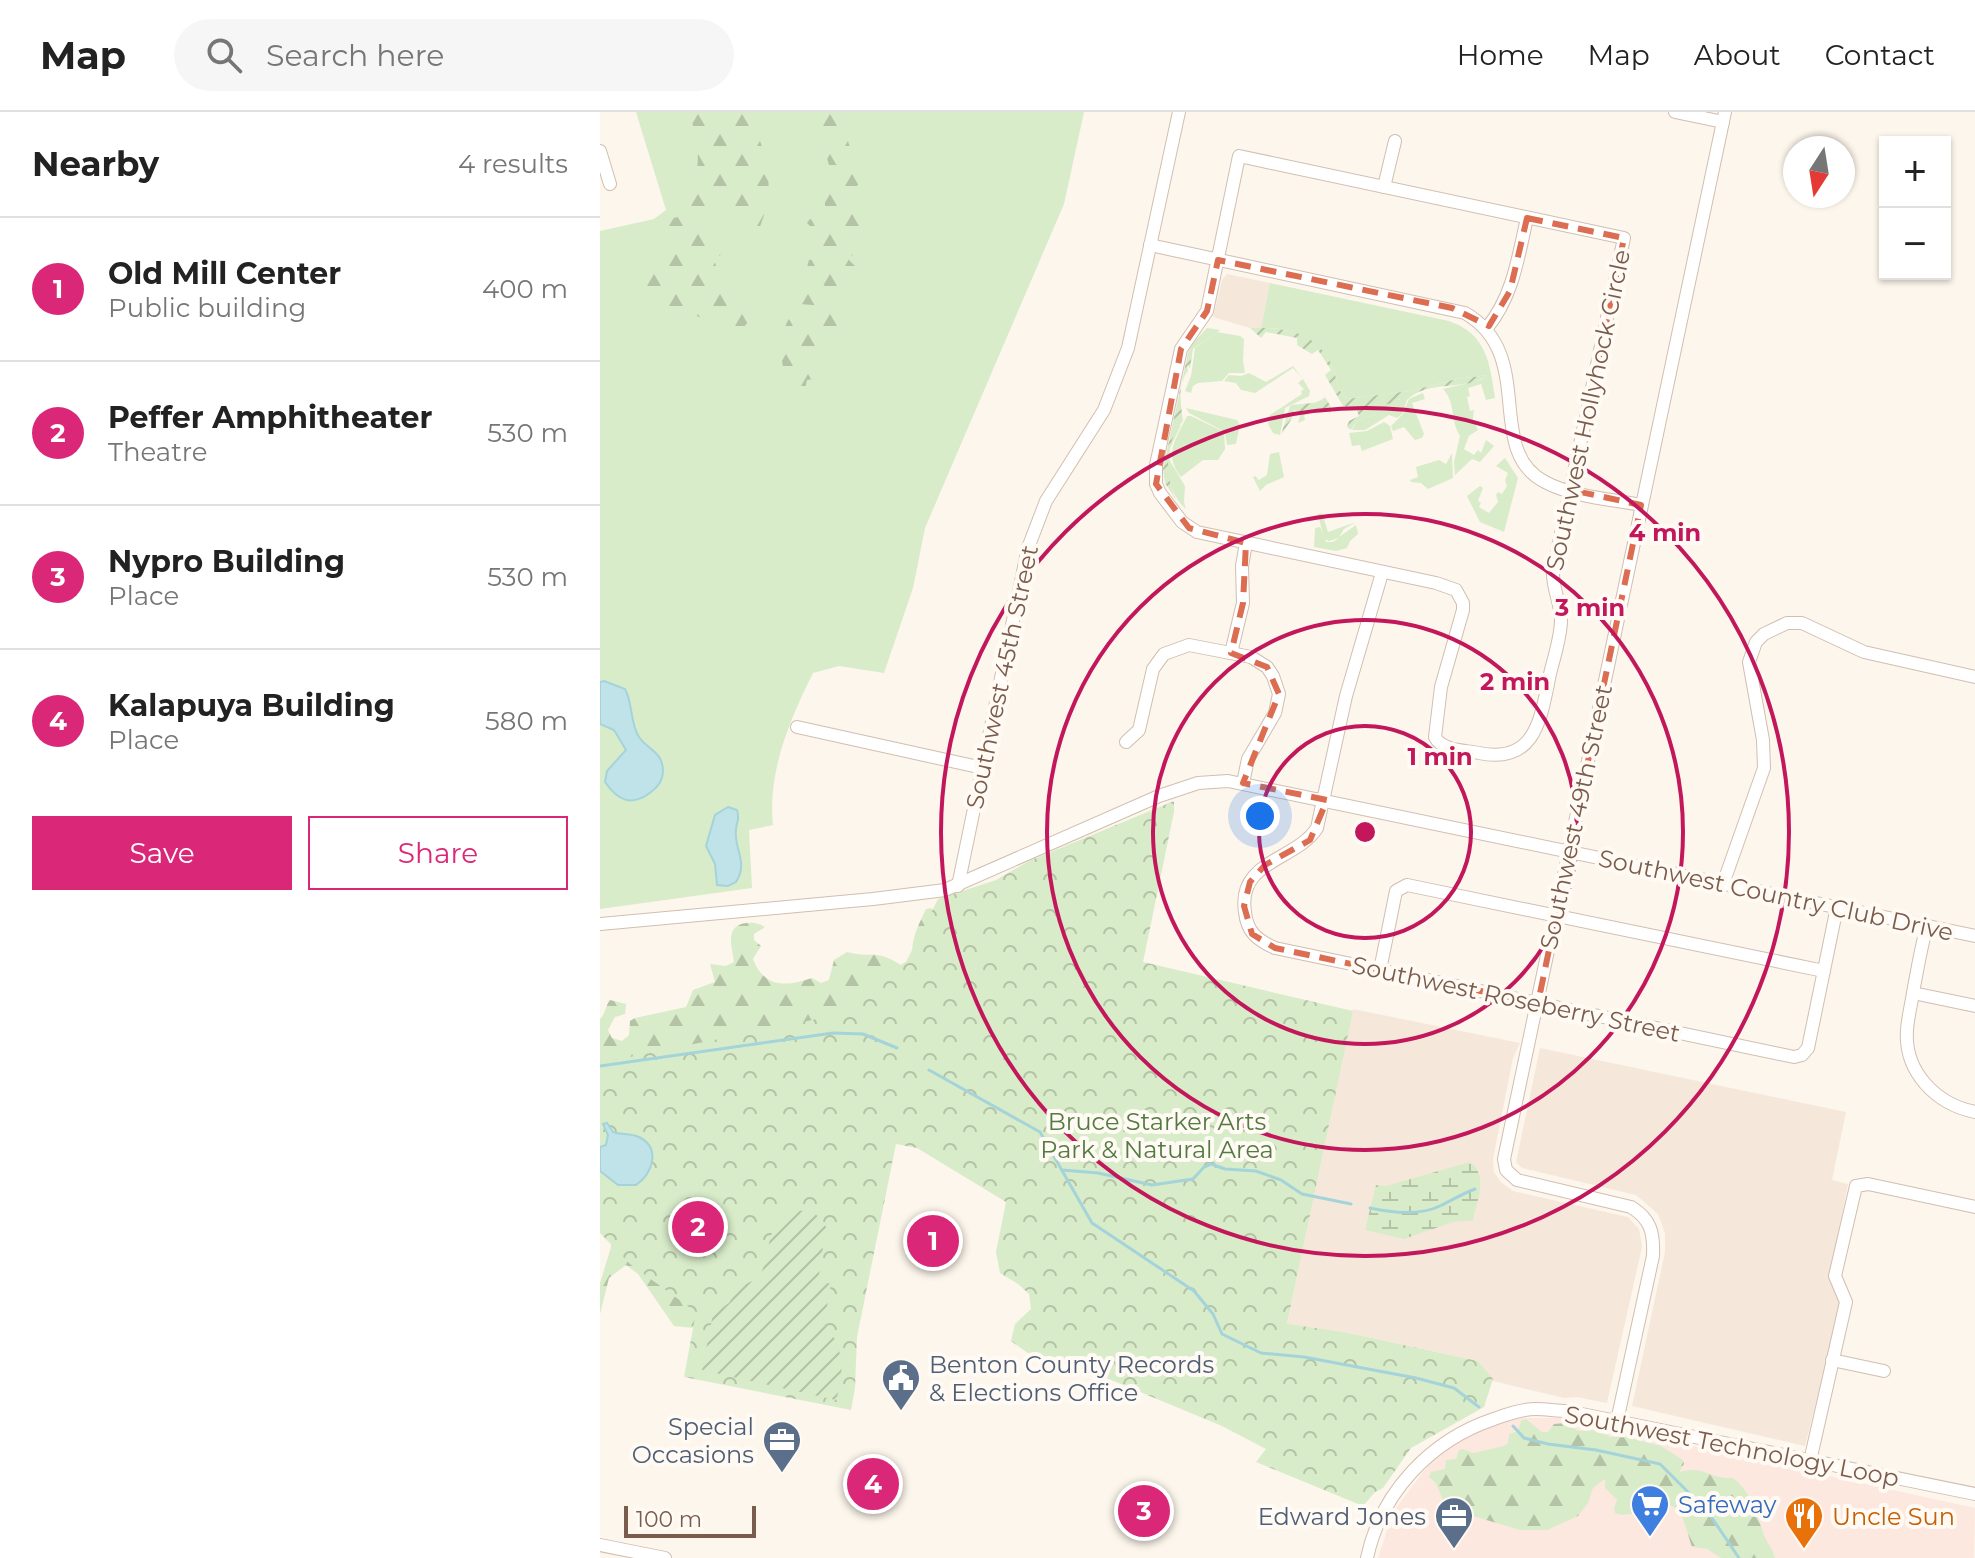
<!DOCTYPE html>
<meta charset="utf-8">
<style>
:root{--surface:#fff;--page:#f6f6f6;--text:#222;--muted:#767676;--line:#e0e0e0;--accent:#db2777}
body{margin:0;font-family:Montserrat,sans-serif;background:var(--page);color:var(--text)}
.controls{position:absolute;right:24px;top:24px;display:grid;overflow:hidden;border-radius:0px;box-shadow:0 2px 6px #0004}
.controls button{width:72px;height:72px;display:grid;place-items:center;padding:0;border:0;border-bottom:2px solid var(--line);background:var(--surface);color:var(--text);font:40px sans-serif}
.compass{position:absolute;left:1183px;top:24px;width:72px;height:72px;border-radius:50%;background:var(--surface);box-shadow:0 2px 6px #0004;rotate:192deg}
.scale{position:absolute;left:24px;bottom:20px;width:132px;box-sizing:border-box;padding-left:8px;border:4px solid #7a5c4d;border-top:0;font-size:22px;line-height:28px;white-space:nowrap;color:#7a5c4d;-webkit-text-stroke:6px #fffaf3;paint-order:stroke}
.you{position:absolute;left:660px;top:704px;width:28px;height:28px;margin:-20px;border:6px solid #fff;border-radius:50%;background:#1a73e8;box-shadow:0 0 0 12px #1a73e833}
.badge{display:grid;place-items:center;width:52px;height:52px;border-radius:50%;background:var(--accent);color:#fff;font-size:26px;font-weight:700}
.pin{position:absolute;translate:-50% -50%;border:4px solid #fff;box-shadow:0 2px 8px #0006}
.list{margin:0;padding:0;list-style:none}
h2{display:flex;justify-content:space-between;align-items:center;height:104px;margin:0;padding:0 32px;font-size:34px}
h2 small{font-size:26px;font-weight:400;color:var(--muted)}
.list li{display:grid;grid-template-columns:52px 1fr auto;gap:24px;align-items:center;box-sizing:border-box;height:144px;padding:0 32px;border-top:2px solid var(--line)}
.list b{display:block;font-size:30px;white-space:nowrap}
.list p{margin:0;font-size:26px;white-space:nowrap;color:var(--muted)}
.list em{font-size:26px;font-style:normal;color:var(--muted)}
.actions{display:flex;gap:16px;padding:24px 32px}
.actions a{flex:1;padding:18px 0;border:2px solid var(--accent);border-radius:0px;text-align:center;font-size:28px;color:var(--accent)}
.actions .main{background:var(--accent);color:#fff}
.icon{flex:none;width:44px;height:44px;fill:none;stroke:currentColor;stroke-width:2;stroke-linecap:round;stroke-linejoin:round}
.map{position:relative;flex:none;width:1375px;height:1446px;overflow:hidden}
header{display:flex;align-items:center;gap:48px;box-sizing:border-box;height:112px;padding:0 40px;background:var(--surface);border-bottom:2px solid var(--line)}
header strong{font-size:38px}
nav{display:flex;gap:44px;margin-inline-start:auto;font-size:28px}
.search{width:560px;height:72px;background:var(--page);display:flex;align-items:center;gap:20px;box-sizing:border-box;padding:0 28px;border-radius:44px;color:var(--muted);font-size:30px}
main{display:flex}
aside{flex:1;background:var(--surface)}
.map>svg:first-child{display:block}
.residential{fill:#f5e8da}
.commercial{fill:#fde8e0}
.grass{fill:#d8ecc9}
.forest{fill:url(#forest-firs)}
.wetland{fill:url(#wetland-marsh)}
.park{fill:url(#park-crowns)}
.garden{fill:url(#garden-furrows)}
.water{fill:#bfe3e8;stroke:#a5d3da;stroke-width:2}
.lines{fill:none;stroke-linecap:round;stroke-linejoin:round}
.stream{stroke:#a5d3da;stroke-width:3}
.minor-casing{stroke:#d1beb0;stroke-width:14}
.minor{stroke:#fff;stroke-width:12}
.marked{fill:none;stroke:#dc6d51;stroke-width:6;stroke-dasharray:16 10;stroke-linejoin:round}
.ring{fill:none;stroke:#c2185b;stroke-width:4}
.labels{text-anchor:middle;dominant-baseline:central;stroke-width:8;stroke-linejoin:round;paint-order:stroke}
.street-label{font-size:24px;fill:#7a5c4d;stroke:#fffaf3}
.park-label{font-size:24px;fill:#537a41;stroke:#fffaf3}
.service-label{font-size:24px;fill:#4e5e75;stroke:#fffaf3;text-anchor:end}
.shop-label{font-size:24px;fill:#366cbe;stroke:#fffaf3;text-anchor:start}
.food-label{font-size:24px;fill:#c56008;stroke:#fffaf3;text-anchor:start}
.centre{fill:#c2185b;stroke:#fffaf3;stroke-width:4}
.ring-label{font-size:24px;text-anchor:middle;font-weight:bold;fill:#c2185b;stroke:#fffaf3;stroke-width:8;stroke-linejoin:round;paint-order:stroke}
</style>
<header>
<strong>Map</strong>
<div class="search"><svg class="icon" aria-label="search" viewBox="0 0 24 24"><circle cx="10" cy="10" r="6"/><path d="M15 15l6 6"/></svg>Search here</div>
<nav><a>Home</a><a>Map</a><a>About</a><a>Contact</a></nav>
</header>
<main>
<aside>
<h2>Nearby<small>4 results</small></h2>
<ul class="list">
<li><span class="badge">1</span><div><b>Old Mill Center</b><p>Public building</p></div><em>400 m</em></li>
<li><span class="badge">2</span><div><b>Peffer Amphitheater</b><p>Theatre</p></div><em>530 m</em></li>
<li><span class="badge">3</span><div><b>Nypro Building</b><p>Place</p></div><em>530 m</em></li>
<li><span class="badge">4</span><div><b>Kalapuya Building</b><p>Place</p></div><em>580 m</em></li>
</ul>
<div class="actions"><a class="main">Save</a><a>Share</a></div>
</aside>
<div class="map">
<svg width="1375" height="1446" viewBox="0 0 1375 1446">
<defs>
<pattern id="forest-firs" width="22" height="20" patternUnits="userSpaceOnUse" patternTransform="scale(2)"><rect width="22" height="20" fill="#d8ecc9"/><path d="M5 1l3.5 6h-7zM16 11l3.5 6h-7z" fill="#b4c2a5"/></pattern>
<pattern id="wetland-marsh" width="20" height="14" patternUnits="userSpaceOnUse" patternTransform="scale(2)"><rect width="20" height="14" fill="#d8ecc9"/><path d="M1 5h8M5 5V1M11 12h8M15 12V8" fill="none" stroke="#b4c2a5"/></pattern>
<pattern id="park-crowns" width="20" height="18" patternUnits="userSpaceOnUse" patternTransform="scale(2)"><rect width="20" height="18" fill="#d8ecc9"/><path d="M2 6a3 3 0 1 1 6 0M12 15a3 3 0 1 1 6 0" fill="none" stroke="#b4c2a5"/></pattern>
<pattern id="garden-furrows" width="10" height="10" patternUnits="userSpaceOnUse" patternTransform="scale(2)"><rect width="10" height="10" fill="#d8ecc9"/><path d="M-1 1l2-2M0 10L10 0M9 11l2-2" fill="none" stroke="#b4c2a5"/></pattern>
</defs>
<rect width="100%" height="100%" fill="#fdf6ec"/>
<g class="residential">
<path d="M627,162L670,171L661,216H650L613,205L622,168Z"/>
<path d="M753,897L920,931L913,946L893,1047L894,1060L901,1070L913,1079L1019,1103L1028,1105L1039,1117L1042,1134L1040,1144L1007,1291L977,1285L964,1286L893,1269L878,1249L744,1220L687,1213Z"/>
<path d="M940,936L1246,1000L1232,1068L1248,1072L1229,1167L1241,1192L1205,1334L1032,1294L1065,1140V1121L1058,1102L1036,1083L922,1056L916,1050Z"/>
</g>
<path class="commercial" d="M922,1306H966L1375,1396L1374,1446H778L793,1400L832,1348L863,1326L896,1312Z"/>
<g class="grass">
<path d="M36,0H484L464,92L325,416L313,476L284,561L239,554L213,561C190,607 167,661 173,713L149,718L152,776L0,797V119L54,107L66,98Z"/>
<path d="M670,171L849,209C887,222 890,252 895,286L886,288L881,272L868,276L870,284L867,285L870,299L874,298L873,307L878,318L869,324L864,337L874,343L878,338L881,341L886,328L894,334L880,350L872,347L855,363L854,350L860,324C850,308 856,291 843,277L881,268L888,263L857,267L810,279L747,287C738,281 737,269 734,259C722,228 693,215 661,216Z"/>
<path d="M617,220L640,224L644,227L643,249L645,261H629L622,269L598,271L593,274L591,281L585,279L591,264L595,236Z"/>
<path d="M693,254L702,266L693,256L655,281L641,278L636,271L624,269L629,263L641,264L649,261L666,270Z"/>
<path d="M703,267L710,279L709,284L685,296L680,323L673,321L668,312L670,303L702,282L701,279L704,277L698,271Z"/>
<path d="M823,281L825,287L812,291L824,322L822,326L815,328L804,315L793,319L791,314L803,302L809,287Z"/>
<path d="M804,286L807,288L802,302L797,306L789,303L765,318H752L756,310L774,303L781,293Z"/>
<path d="M586,296L637,308L640,313L636,332L627,333L625,320L589,301Z"/>
<path d="M587,304H591L624,320L625,337L618,348H603L581,365C563,342 576,327 587,304Z"/>
<path d="M784,310L790,314L793,327L762,339L760,333L752,334L749,321L767,319Z"/>
<path d="M581,313L570,336V349L585,374L584,390L586,397C562,375 565,343 576,314Z"/>
<path d="M679,340L684,365L666,373L660,379L653,365L655,364L659,368L667,363L670,342Z"/>
<path d="M852,341L853,366L828,377L821,371L811,370L810,368L818,365L816,355L839,348L846,352Z"/>
<path d="M905,346L918,366L904,420L880,410L867,384L880,374L883,376L878,389L881,391L879,395L889,401L898,390L896,383L898,380L902,382L907,374L905,368L908,361L896,354Z"/>
<path d="M722,401L728,420L756,410L744,417L739,425L756,413L758,422L750,429L747,436L736,439L714,435L715,416L720,415L726,430H733L739,426L729,429L724,427L718,402Z"/>
</g>
<g class="forest">
<path d="M87,0H151C152,12 156,18 160,29C170,55 172,84 162,109C159,118 157,124 147,126C126,89 130,93 87,95L81,85C105,71 100,21 87,0Z"/>
<path d="M191,0H232L245,8C245,31 257,49 260,71L252,78L249,87L250,90L264,88L270,104L265,115L261,141C241,147 220,147 206,132L216,130L224,124L222,119L213,117L207,111L210,107L220,108L225,97V79L237,53H229L218,16L195,10Z"/>
<path d="M79,105L88,109L99,105C114,114 121,123 127,139L114,147L122,173L133,178L146,176L150,189L145,201L149,209L143,216L130,221C107,213 93,191 71,211L58,193L48,188V181H37C37,164 55,157 68,149L65,143L71,141L61,122L67,107Z"/>
<path d="M218,147L231,152L248,147L255,154L254,177C246,183 238,184 230,190L239,188C251,196 252,213 242,224C238,229 230,233 224,236L223,257L218,266L207,268L205,277L197,282L189,278C182,253 175,229 190,205H204L210,200H220L226,194L200,192L198,184L222,176L225,182L228,175L215,170L212,160L207,155L209,148Z"/>
<path d="M331,796L334,800L322,845L125,1013L94,1216L74,1214L38,1162L26,1153L9,1166L0,1202V1171L12,1132L0,975V907C6,901 5,894 10,888L26,892L25,902L15,905L8,918L12,926L22,929L29,923L30,909L35,906L86,895L93,878L115,870L110,852L126,854L134,850C132,835 124,814 146,811C154,810 158,811 165,815L154,822V828L161,834L153,847C164,876 186,875 212,866L221,871L229,868L234,848L247,840C273,847 274,836 301,853L312,846C311,827 318,814 326,797Z"/>
<path d="M926,1307L942,1320H948L954,1312L965,1311L979,1319L1002,1318L1010,1325H1027L1061,1334L1083,1348L1084,1352L1079,1360C1105,1353 1108,1367 1133,1366C1151,1379 1157,1403 1164,1423C1167,1431 1173,1437 1175,1446H1121L1107,1437L1092,1435C1088,1424 1085,1407 1077,1398C1065,1383 1037,1409 1015,1401L1014,1396L1017,1388L1005,1376V1367L993,1376L988,1391L978,1404L947,1418H920L846,1396L836,1371L829,1365L831,1360L845,1357L846,1348L856,1347L859,1338L863,1337L873,1341L904,1334L908,1331L909,1322L918,1319L921,1309Z"/>
</g>
<path class="wetland" d="M870,1050C889,1063 877,1089 873,1108L853,1110L804,1127L765,1118L776,1073L786,1074Z"/>
<path class="park" d="M574,689V700L543,850L753,899L687,1212L744,1220L878,1249L893,1267L884,1295L811,1336L783,1376L775,1380L763,1394L656,1350L666,1337L622,1314L480,1255L432,1244L411,1229L415,1212L431,1197L429,1182L418,1172L400,1161L396,1140L406,1090L317,1036L296,1032L257,1225L255,1276L251,1298L84,1265L96,1200L30,1152L0,1121V951L217,907L306,850L338,787L396,768L429,749Z"/>
<g class="garden">
<path d="M607,216L620,218L593,237L590,256L587,253L588,259C577,272 581,291 583,309C564,331 565,364 576,388L565,371L563,357L588,241L591,233Z"/>
<path d="M650,216C687,215 720,220 734,259C737,269 738,281 747,287L810,279L857,267L889,263C865,280 828,267 807,288L799,287L794,291L781,293L774,303L756,310L751,318L747,315L749,309L759,304L756,296L743,294L725,263L731,258L718,238L712,242L697,233V226L666,220L661,226Z"/>
<path d="M725,285L731,295L730,302L726,296L704,303L705,308L698,311L701,300L694,298L691,308L681,323L690,294C702,290 716,294 725,285Z"/>
<path d="M190,1098L206,1099L221,1105L226,1115L218,1169L231,1172L224,1212C244,1232 245,1262 236,1288L102,1258L113,1202L129,1191L139,1175L159,1166C173,1139 164,1114 190,1098Z"/>
</g>
<g class="water">
<path d="M4,569L25,577C33,591 30,612 39,625C48,638 63,640 63,659C63,669 58,675 51,680C32,695 18,689 5,670L7,659L26,638L14,618L0,612V570Z"/>
<path d="M128,695L137,698C140,707 137,709 136,717C133,736 149,750 136,770L128,774L117,773L115,752L106,734L115,703Z"/>
<path d="M7,1011L13,1020C21,1023 30,1021 39,1025C61,1036 53,1062 36,1073H18L0,1059V1035L6,1033L8,1023L3,1012Z"/>
</g>
<g class="lines">
<g class="stream">
<path d="M0,954L233,921L263,922L297,936"/>
<path d="M329,958L440,1020L492,1111L594,1179L613,1202L622,1222L661,1241L704,1245L816,1266L854,1276L879,1295"/>
<path d="M462,1058L498,1061L552,1073L593,1067L604,1055L611,1052L625,1057L656,1059L681,1068L702,1082L751,1092"/>
<path d="M770,1096C793,1101 819,1104 840,1094C852,1088 862,1082 875,1077"/>
<path d="M913,1314L924,1326L948,1332L996,1338L1060,1352L1108,1400L1139,1446"/>
</g>
<defs>
<g id="minor">
<path d="M1075,0L1123,10"/>
<path d="M0,39L10,72"/>
<path d="M639,44L1024,126L953,459C952,476 961,491 961,508C961,525 954,545 950,562C941,604 937,653 879,641C865,638 842,639 835,625L841,575L863,498V491L856,478L836,471L597,420L582,410L560,381L556,372V353L581,237L607,199Z"/>
<path d="M784,75L795,29"/>
<path d="M550,133L865,201C938,243 883,338 945,370C973,385 1011,387 1041,393"/>
<path d="M887,216C913,184 918,146 927,106"/>
<path d="M782,461L746,584L717,716C696,749 637,748 645,800C647,820 657,828 675,836L1194,945L1202,943L1208,936L1237,795"/>
<path d="M631,541L643,491L642,454L646,431"/>
<path d="M197,615L383,656"/>
<path d="M526,630L539,618L553,557L564,542L589,533L651,545L667,555L673,564L679,582L675,601L648,647L643,671"/>
<path d="M1123,772L1164,656L1163,628L1149,550L1156,530L1164,522L1187,511H1202L1264,540L1375,565"/>
<path d="M358,774L428,436L446,389L504,298L528,236L579,0"/>
<path d="M0,812L273,787L345,778L559,684L598,671L628,669L1375,824"/>
<path d="M1327,815C1321,834 1318,855 1314,875C1312,889 1308,904 1307,918C1304,960 1336,992 1375,1000"/>
<path d="M780,858L796,779L807,773L1224,859"/>
<path d="M1313,881L1375,894"/>
<path d="M1232,1248L1284,1259"/>
<path d="M1017,1309L1053,1144C1054,1121 1051,1107 1031,1095L917,1068L906,1058L904,1047L1125,0"/>
<path d="M1210,1349L1246,1190L1235,1164L1256,1074L1268,1072L1375,1095"/>
<path d="M0,1433L65,1446"/>
<path d="M767,1446C781,1380 831,1328 894,1307C907,1302 923,1297 936,1297C946,1297 957,1299 967,1299L1375,1382"/>
</g>
</defs>
<use href="#minor" class="minor-casing"/>
<use href="#minor" class="minor"/>
</g>
<path class="marked" d="M927,106L1024,126L971,378L1041,393L938,891L675,836L652,822L644,794L650,770L665,753L710,728L727,688L643,671L679,582L667,555L631,541L643,491L646,431L589,416L556,372L581,237L607,199L618,148L852,196L889,214L910,179Z"/>
<g class="ring">
<circle cx="765" cy="720" r="106"/>
<circle cx="765" cy="720" r="212"/>
<circle cx="765" cy="720" r="318"/>
<circle cx="765" cy="720" r="424"/>
</g>
<defs>
<symbol id="civic-pin" viewBox="-11 -11 22 30"><path d="M0 17L-7.5 6A9.5 9.5 0 1 1 7.5 6Z" fill="#5c6f8a" stroke="#fffaf3"/><path d="M-.6-6.5H3V-4.5H.6V-3L4-1V1h2V6H-6V1h2V-1L-.6-3ZM-1.2 2.5V6h2.4V2.5Z" fill="#fff"/></symbol>
<symbol id="office-pin" viewBox="-11 -11 22 30"><path d="M0 17L-7.5 6A9.5 9.5 0 1 1 7.5 6Z" fill="#5c6f8a" stroke="#fffaf3"/><path d="M-6-3h4V-5.5h4V-3h4V5H-6ZM-1-4.5V-3h2v-1.5ZM-6 0V1H6V0Z" fill="#fff"/></symbol>
<symbol id="supermarket-pin" viewBox="-11 -11 22 30"><path d="M0 17L-7.5 6A9.5 9.5 0 1 1 7.5 6Z" fill="#3f7fe0" stroke="#fffaf3"/><path d="M-6-5.5h2.5l.6 2H6L4.5 2H-2.5L-4.4-4H-6ZM-1.5 3.2a1.3 1.3 0 1 0 .1 0ZM3 3.2a1.3 1.3 0 1 0 .1 0Z" fill="#fff"/></symbol>
<symbol id="restaurant-pin" viewBox="-11 -11 22 30"><path d="M0 17L-7.5 6A9.5 9.5 0 1 1 7.5 6Z" fill="#e8710a" stroke="#fffaf3"/><path d="M-5-6h1v4h1v-4h1v4h1v-4h1v5L-1.5 .5V6h-2V.5L-5-1ZM5-6V6H3V1.5H1.5Q1.5-4 5-6Z" fill="#fff"/></symbol>
</defs>
<g fill-rule="evenodd">
<use href="#civic-pin" x="279" y="1244" width="44" height="60"/>
<use href="#office-pin" x="160" y="1306" width="44" height="60"/>
<use href="#supermarket-pin" x="1028" y="1370" width="44" height="60"/>
<use href="#office-pin" x="832" y="1382" width="44" height="60"/>
<use href="#restaurant-pin" x="1182" y="1382" width="44" height="60"/>
</g>
<g class="labels">
<g class="street-label">
<text transform="translate(988 298) rotate(-78)">Southwest Hollyhock Circle</text>
<text transform="translate(402 565) rotate(-78)">Southwest 45th Street</text>
<text transform="translate(976 705) rotate(-78)">Southwest 49th Street</text>
<text transform="translate(1176 783) rotate(12)">Southwest Country Club Drive</text>
<text transform="translate(916 887) rotate(12)">Southwest Roseberry Street</text>
<text transform="translate(1132 1334) rotate(11)">Southwest Technology Loop</text>
</g>
<g class="park-label">
<text x="557" y="1009">Bruce Starker Arts<tspan x="557" dy="28">Park &amp; Natural Area</tspan></text>
</g>
<g class="service-label">
<text x="329" y="1252" text-anchor="start">Benton County Records<tspan x="329" dy="28">&amp; Elections Office</tspan></text>
<text x="154" y="1314">Special<tspan x="154" dy="28">Occasions</tspan></text>
<text x="826" y="1404">Edward Jones</text>
</g>
<g class="shop-label">
<text x="1078" y="1392">Safeway</text>
</g>
<g class="food-label">
<text x="1232" y="1404">Uncle Sun</text>
</g>
</g>
<circle cx="765" cy="720" r="12" class="centre"/>
<g class="ring-label">
<text x="1065" y="429">4 min</text>
<text x="990" y="504">3 min</text>
<text x="915" y="578">2 min</text>
<text x="840" y="653">1 min</text>
</g>
</svg>
<div class="controls">
<button>+</button>
<button>−</button>
</div>
<svg class="compass" viewBox="-18 -18 36 36"><path d="M0-13l5 13h-10z" fill="#e53935"/><path d="M0 13l5-13h-10z" fill="#767676"/></svg>
<div class="scale">100 m</div>
<div class="you"></div>
<div class="pin badge" style="left:333px;top:1129px">1</div>
<div class="pin badge" style="left:98px;top:1115px">2</div>
<div class="pin badge" style="left:544px;top:1399px">3</div>
<div class="pin badge" style="left:273px;top:1372px">4</div>
</div>
</main>
